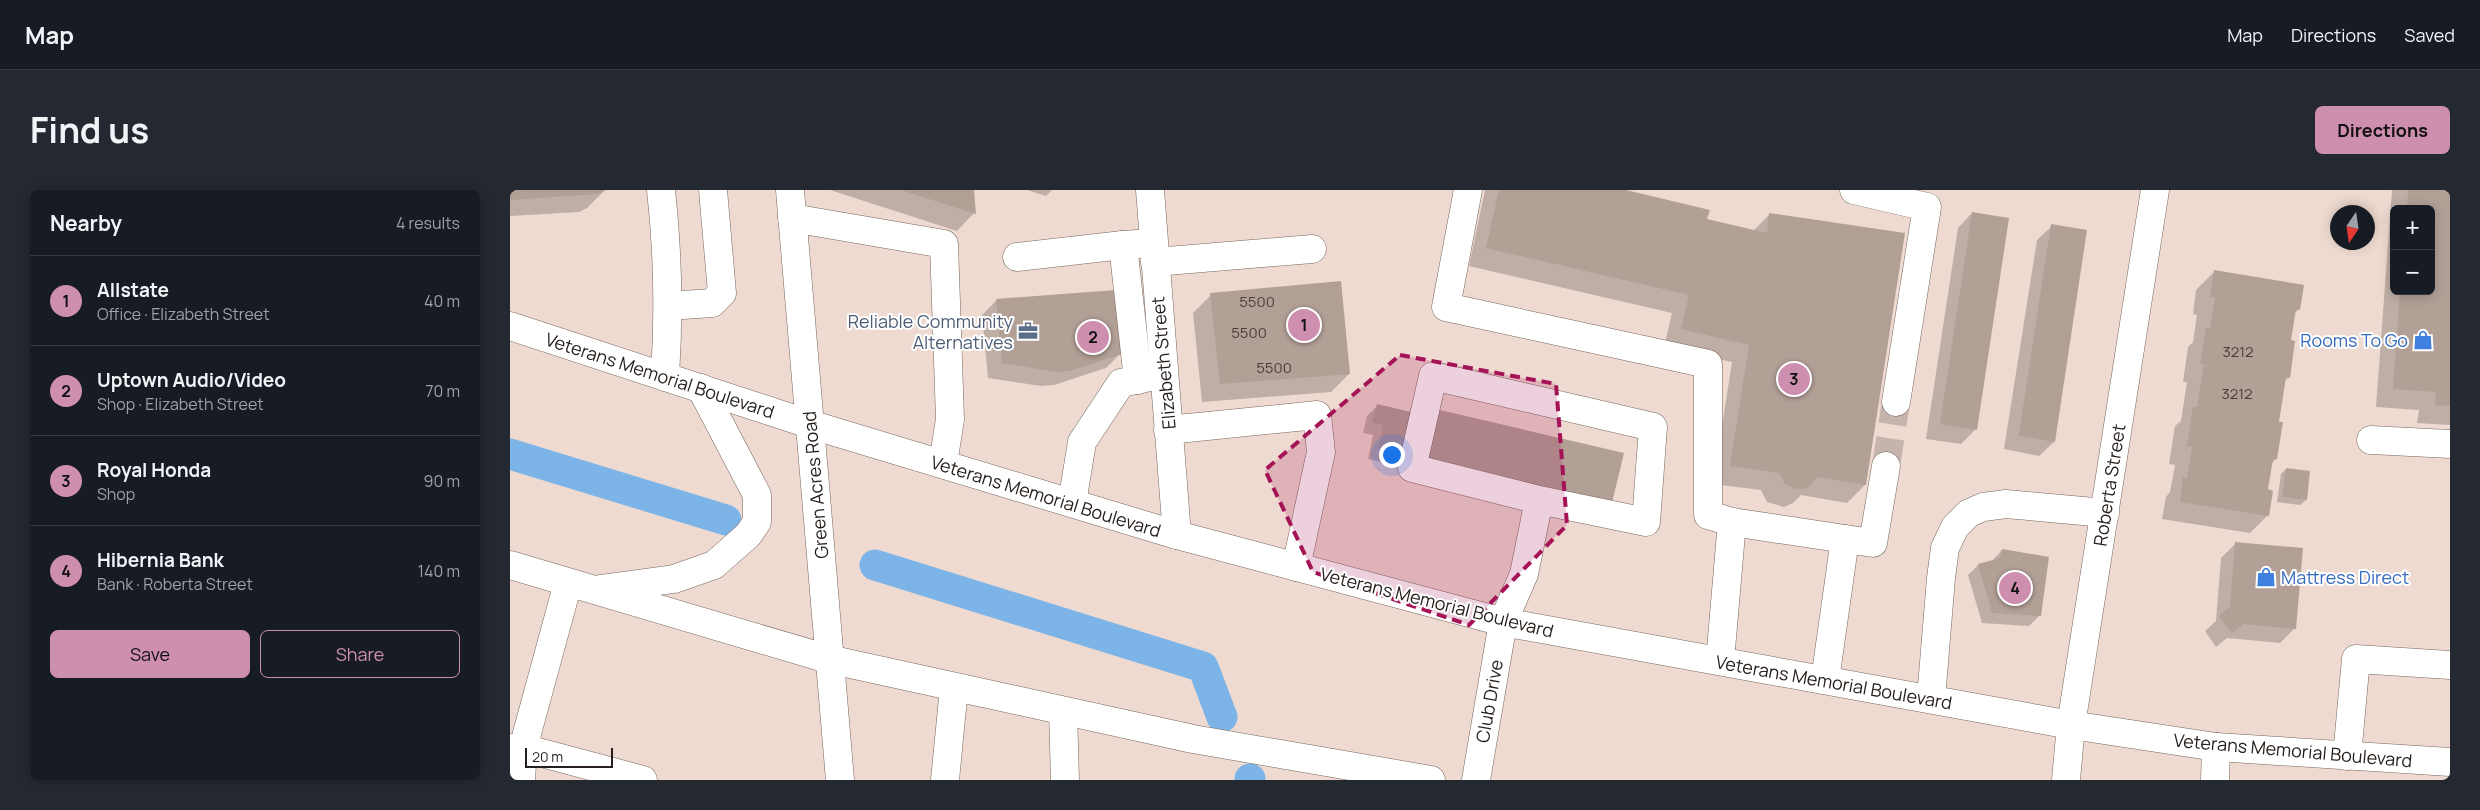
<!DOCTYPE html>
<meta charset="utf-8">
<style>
:root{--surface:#171b24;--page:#242831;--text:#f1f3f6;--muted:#9ea1a6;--line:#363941;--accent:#ce8eae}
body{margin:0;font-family:Manrope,sans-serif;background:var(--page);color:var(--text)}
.controls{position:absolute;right:15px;top:15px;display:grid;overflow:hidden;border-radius:8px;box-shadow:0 2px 12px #0003}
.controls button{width:45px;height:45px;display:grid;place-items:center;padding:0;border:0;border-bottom:1px solid var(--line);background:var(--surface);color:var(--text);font:25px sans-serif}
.compass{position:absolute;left:1820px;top:15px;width:45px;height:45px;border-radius:50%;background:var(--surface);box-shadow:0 2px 12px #0003;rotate:193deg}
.scale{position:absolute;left:15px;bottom:12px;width:88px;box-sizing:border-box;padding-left:5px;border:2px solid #251e1a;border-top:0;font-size:14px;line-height:18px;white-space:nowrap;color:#251e1a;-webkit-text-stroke:4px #fff;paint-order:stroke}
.you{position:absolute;left:881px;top:264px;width:18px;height:18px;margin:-12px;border:4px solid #fff;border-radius:50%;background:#1a73e8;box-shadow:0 0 0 8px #1a73e833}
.badge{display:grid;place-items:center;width:32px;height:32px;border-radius:50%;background:var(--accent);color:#111;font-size:16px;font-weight:700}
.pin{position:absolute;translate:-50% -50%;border:2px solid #fff;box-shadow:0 1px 5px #0006}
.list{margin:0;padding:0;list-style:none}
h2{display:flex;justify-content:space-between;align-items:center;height:65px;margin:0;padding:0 20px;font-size:21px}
h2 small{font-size:16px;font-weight:400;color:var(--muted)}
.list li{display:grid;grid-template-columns:32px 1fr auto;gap:15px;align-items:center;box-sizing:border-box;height:90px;padding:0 20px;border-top:1px solid var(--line)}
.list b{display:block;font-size:19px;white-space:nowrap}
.list p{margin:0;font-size:16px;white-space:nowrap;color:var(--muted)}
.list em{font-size:16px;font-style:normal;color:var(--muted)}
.actions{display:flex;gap:10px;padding:15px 20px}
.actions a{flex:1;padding:11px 0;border:1px solid var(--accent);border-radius:8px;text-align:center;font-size:18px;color:var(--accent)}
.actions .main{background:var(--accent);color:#111}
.map{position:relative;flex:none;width:1940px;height:590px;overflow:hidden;border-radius:8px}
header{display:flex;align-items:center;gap:30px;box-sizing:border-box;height:70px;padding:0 25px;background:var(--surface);border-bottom:1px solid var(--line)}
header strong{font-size:24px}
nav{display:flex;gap:28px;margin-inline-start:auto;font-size:18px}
.intro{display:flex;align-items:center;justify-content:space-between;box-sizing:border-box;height:120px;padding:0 30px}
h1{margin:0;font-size:35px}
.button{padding:12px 22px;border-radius:8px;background:var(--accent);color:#111;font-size:18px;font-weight:700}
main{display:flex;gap:30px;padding:0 30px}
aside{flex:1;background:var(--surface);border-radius:8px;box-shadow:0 2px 12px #0003}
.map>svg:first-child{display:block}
.shadow{fill:#0003;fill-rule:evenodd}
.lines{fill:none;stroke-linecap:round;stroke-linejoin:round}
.canal{stroke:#7db4e7;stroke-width:31}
.building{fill:#b2a097}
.minor-tunnel{stroke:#c6b4ac;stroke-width:28;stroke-dasharray:28 14;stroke-linecap:butt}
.minor-casing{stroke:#77665d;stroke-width:29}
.major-casing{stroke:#77665d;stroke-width:29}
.minor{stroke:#fff;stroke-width:28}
.major{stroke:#fff;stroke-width:28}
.marked{fill:#a41356;fill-opacity:0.2;stroke:#a41356;stroke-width:4;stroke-dasharray:10 6;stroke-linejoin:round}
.labels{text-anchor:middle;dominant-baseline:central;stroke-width:4;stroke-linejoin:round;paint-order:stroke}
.number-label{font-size:15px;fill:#483e39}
.service-label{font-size:18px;fill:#4e5e75;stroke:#fff;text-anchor:end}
.shop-label{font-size:18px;fill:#366cbe;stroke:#fff;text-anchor:end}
.street-label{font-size:18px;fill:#251e1a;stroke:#fff}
</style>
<header>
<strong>Map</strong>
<nav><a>Map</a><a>Directions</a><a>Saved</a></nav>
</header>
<div class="intro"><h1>Find us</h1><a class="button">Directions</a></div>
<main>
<aside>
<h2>Nearby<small>4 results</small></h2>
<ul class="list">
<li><span class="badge">1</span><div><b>Allstate</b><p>Office · Elizabeth Street</p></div><em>40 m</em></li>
<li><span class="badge">2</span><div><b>Uptown Audio/Video</b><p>Shop · Elizabeth Street</p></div><em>70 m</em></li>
<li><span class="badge">3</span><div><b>Royal Honda</b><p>Shop</p></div><em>90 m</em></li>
<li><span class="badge">4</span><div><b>Hibernia Bank</b><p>Bank · Roberta Street</p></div><em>140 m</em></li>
</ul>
<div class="actions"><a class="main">Save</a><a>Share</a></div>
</aside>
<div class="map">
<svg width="1940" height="590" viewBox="0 0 1940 590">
<rect width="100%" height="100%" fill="#eedad0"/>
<g class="shadow">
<path d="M0,0H95L77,18L69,22L0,26Z"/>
<path d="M320,0H463L464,23L447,41Z"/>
<path d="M517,0H542L536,6Z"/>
<path d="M975,0H1111L1196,30L1243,41L1259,25L1355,295L1337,313L1291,305L1283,313L1274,317L1257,312L1251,300L1203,294L1222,172L1154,157L1162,123L959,76Z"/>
<path d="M1882,0H1940V235L1907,233L1909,220L1866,217ZM1884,19H1921V101H1884Z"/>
<path d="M1462,23L1466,239L1451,254L1416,249L1448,38Z"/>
<path d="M1542,36L1544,252L1529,266L1494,259L1527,50Z"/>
<path d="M1704,82L1789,119L1783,125L1779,151V187L1774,192L1767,233L1766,269L1761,274L1756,300L1758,325L1740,343L1652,329L1656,307L1660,302L1665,275L1659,274L1665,236L1671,231L1677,192H1673L1678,157L1683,152L1687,125L1683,124L1686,100Z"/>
<path d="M701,105L839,184L821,202L692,212L683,123Z"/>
<path d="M487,110L611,163L596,178L544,195L531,196L478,188L472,125Z"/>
<path d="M867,216L890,263L879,274L858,269L863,245L853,243L857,226Z"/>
<path d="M1776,279L1796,310L1790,315L1767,312L1771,284Z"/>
<path d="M1726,353L1785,438L1770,453L1717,448L1706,457L1695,441L1706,431L1711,368Z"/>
<path d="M1492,360L1530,425L1519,436L1472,433L1458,385L1468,375L1482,371Z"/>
</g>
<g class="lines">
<g class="canal">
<path d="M0,264L216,330"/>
<path d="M365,375L693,477L712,527"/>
<path d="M740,589V590"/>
</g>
</g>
<g class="building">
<path d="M0,0H96L88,4L0,10Z"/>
<path d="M391,0H464L466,24Z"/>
<path d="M989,0H1116L1200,20L1197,29L1257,43L1259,23L1395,43L1356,295L1307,287L1298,298L1286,299L1275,294L1269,283L1220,276L1239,155L1171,139L1179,105L976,58Z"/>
<path d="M1898,0H1940V216L1925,215L1926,202L1883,199L1890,101H1921V19H1897Z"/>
<path d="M1462,22L1499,28L1467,240L1430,234Z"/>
<path d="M1541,34L1577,40L1545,252L1509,246V244Z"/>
<path d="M1704,80L1794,95L1790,120L1786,119L1781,150L1785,151L1780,188L1776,187L1769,232H1773L1767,269H1763L1758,299L1763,301L1759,326L1670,312L1673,287L1677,288L1682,257L1677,256L1683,217H1687L1694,174H1690L1696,138H1700L1705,107H1700Z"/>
<path d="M831,91L840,184L710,194L700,103Z"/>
<path d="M606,100L612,164L560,181L546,182L492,173L486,109Z"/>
<path d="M867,214L901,222L891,264L868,258L873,235L862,232Z"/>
<path d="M930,220L1114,263L1101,317L917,273Z"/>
<path d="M1776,278L1800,281L1797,310L1772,307Z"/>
<path d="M1725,352L1793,358L1786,439L1733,434L1722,443L1709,426L1720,417Z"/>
<path d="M1492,359L1539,367L1531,426L1482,423L1468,374L1490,368Z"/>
</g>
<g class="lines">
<path class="minor-tunnel" d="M1376,276L1386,212"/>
<defs>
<g id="minor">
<path d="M151,0C158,62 159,124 155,187"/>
<path d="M280,0L330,590"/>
<path d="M640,0L667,345"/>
<path d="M958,0L936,117L1198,174V325L1222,332L1210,471"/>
<path d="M1344,0L1417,17L1386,212"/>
<path d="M282,28L434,54L440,229L433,274"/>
<path d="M613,55L628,190"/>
<path d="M507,67L613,55L643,53"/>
<path d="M645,72L802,59"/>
<path d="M158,116L202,113L212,103L203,0"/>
<path d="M658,240L807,225L811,262L786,377"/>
<path d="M1861,250L1940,254"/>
<path d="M562,313L572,252L611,193L654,184"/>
<path d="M1222,332L1335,349L1315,490"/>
<path d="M1335,349L1363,353L1376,276"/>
<path d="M58,393L13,558L133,590"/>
<path d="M1421,509L1431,388L1435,358L1445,337L1459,323L1473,317L1496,314L1595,323"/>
<path d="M553,521L555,590"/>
<path d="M0,558H13L11,590"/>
<path d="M1837,566L1846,469L1940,475"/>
<path d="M435,590L444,498"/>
<path d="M966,590L993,432L1014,384L1029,310L1136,332L1143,237L923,186L902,278L1029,310"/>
<path d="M1556,590L1561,535L1645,0"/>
<path d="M1705,590L1706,557"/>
</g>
<g id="major">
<path d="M0,136L299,234L667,345L993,432L1561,535L1706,557L1940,572"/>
<path d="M0,375L318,469L683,549L921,590"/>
<path d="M90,399L164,389L204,375L238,345L247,332V305L191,198"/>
</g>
</defs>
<use href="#minor" class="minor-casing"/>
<use href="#major" class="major-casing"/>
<use href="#minor" class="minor"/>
<use href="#major" class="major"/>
</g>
<path class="marked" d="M890,165L1046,194L1057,335L959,435L803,382L755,280Z"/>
<defs>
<symbol id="office-bare" viewBox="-9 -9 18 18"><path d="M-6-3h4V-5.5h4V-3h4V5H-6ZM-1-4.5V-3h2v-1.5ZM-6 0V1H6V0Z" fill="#5c6f8a" stroke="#fff" stroke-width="2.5" paint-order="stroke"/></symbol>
<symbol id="shop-bare" viewBox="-9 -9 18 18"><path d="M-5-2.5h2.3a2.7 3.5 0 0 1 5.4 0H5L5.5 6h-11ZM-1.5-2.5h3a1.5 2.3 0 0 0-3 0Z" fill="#3f7fe0" stroke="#fff" stroke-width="2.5" paint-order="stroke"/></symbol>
</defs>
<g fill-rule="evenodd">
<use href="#office-bare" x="504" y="127" width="28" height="28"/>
<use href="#shop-bare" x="1899" y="136" width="28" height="28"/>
<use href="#shop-bare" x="1742" y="373" width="28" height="28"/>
</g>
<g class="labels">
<g class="number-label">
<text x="747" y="111">5500</text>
<text x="739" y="142">5500</text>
<text x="1728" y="161">3212</text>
<text x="764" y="177">5500</text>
<text x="1727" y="203">3212</text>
</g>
<g class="service-label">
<text x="503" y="131">Reliable Community<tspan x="503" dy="21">Alternatives</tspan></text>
</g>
<g class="shop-label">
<text x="1898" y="150">Rooms To Go</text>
<text x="1771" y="387" text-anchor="start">Mattress Direct</text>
</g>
<g class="street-label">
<text transform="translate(653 173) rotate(-95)">Elizabeth Street</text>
<text transform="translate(150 185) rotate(18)">Veterans Memorial Boulevard</text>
<text transform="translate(305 295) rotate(-95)">Green Acres Road</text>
<text transform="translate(1599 295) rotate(-81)">Roberta Street</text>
<text transform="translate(536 306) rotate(17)">Veterans Memorial Boulevard</text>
<text transform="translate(927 412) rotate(14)">Veterans Memorial Boulevard</text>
<text transform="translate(1324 492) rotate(10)">Veterans Memorial Boulevard</text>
<text transform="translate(979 511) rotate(-80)">Club Drive</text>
<text transform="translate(1783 560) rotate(5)">Veterans Memorial Boulevard</text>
</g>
</g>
</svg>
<div class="controls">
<button>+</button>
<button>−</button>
</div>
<svg class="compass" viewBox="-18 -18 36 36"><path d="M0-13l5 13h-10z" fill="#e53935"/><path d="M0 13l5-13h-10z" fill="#9ea1a6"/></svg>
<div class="scale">20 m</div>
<div class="you"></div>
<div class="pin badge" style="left:794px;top:135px">1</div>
<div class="pin badge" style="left:583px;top:147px">2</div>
<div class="pin badge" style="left:1284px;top:189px">3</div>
<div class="pin badge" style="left:1505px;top:398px">4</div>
</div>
</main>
